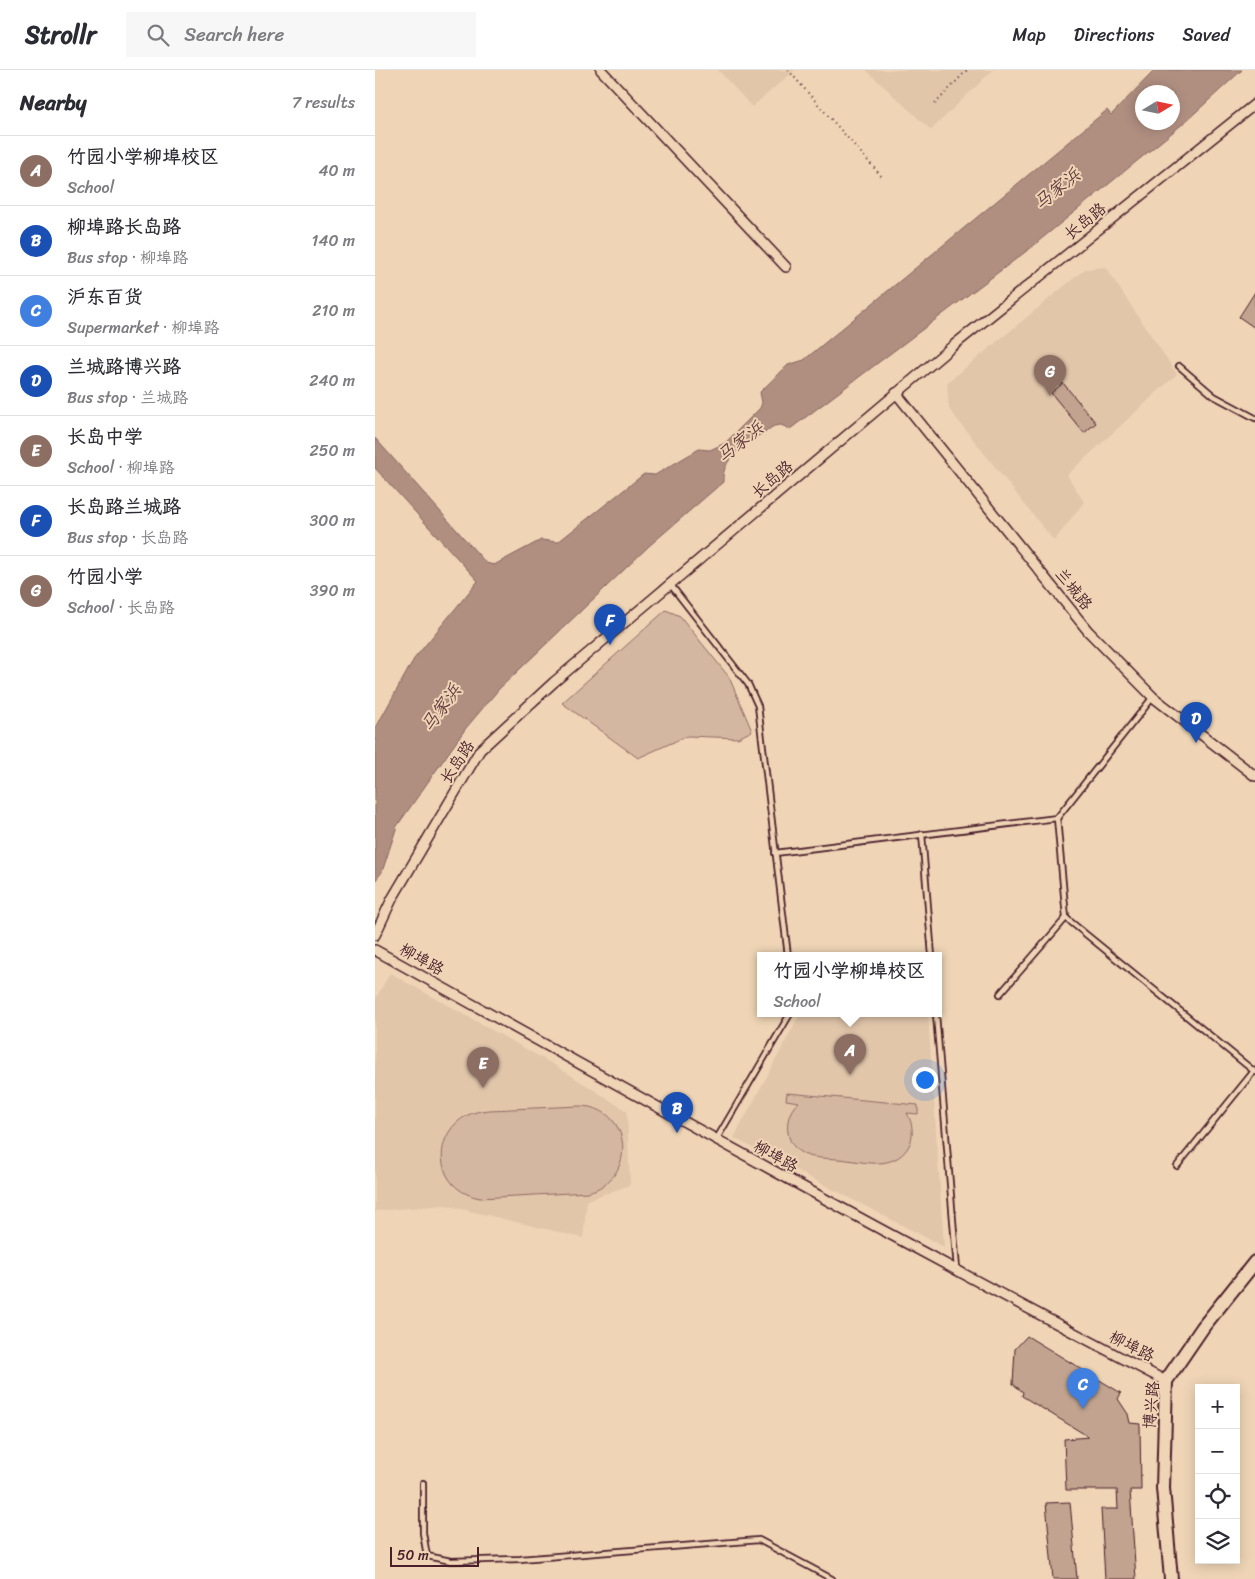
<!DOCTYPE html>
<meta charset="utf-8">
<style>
:root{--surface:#fff;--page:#f7f7f7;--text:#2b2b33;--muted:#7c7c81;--line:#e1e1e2;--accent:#4a1f2b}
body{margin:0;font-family:Sriracha,"LXGW WenKai TC",sans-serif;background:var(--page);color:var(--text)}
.controls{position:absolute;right:15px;bottom:15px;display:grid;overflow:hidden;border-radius:0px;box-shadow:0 2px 12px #0003}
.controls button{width:45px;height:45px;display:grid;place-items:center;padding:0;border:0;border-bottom:1px solid var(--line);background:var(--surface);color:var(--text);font:25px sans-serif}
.compass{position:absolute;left:760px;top:15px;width:45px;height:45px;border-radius:50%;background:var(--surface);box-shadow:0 2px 12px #0003;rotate:80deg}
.scale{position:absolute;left:15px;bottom:12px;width:89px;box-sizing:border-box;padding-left:5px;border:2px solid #4a1f2b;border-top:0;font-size:14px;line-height:18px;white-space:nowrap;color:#4a1f2b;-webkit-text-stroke:4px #efd5b6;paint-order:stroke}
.you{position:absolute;left:549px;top:1009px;width:18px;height:18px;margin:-12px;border:4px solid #fff;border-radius:50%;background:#1a73e8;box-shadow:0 0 0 8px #1a73e833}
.badge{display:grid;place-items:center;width:32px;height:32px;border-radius:50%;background:var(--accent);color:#fff;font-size:16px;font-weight:700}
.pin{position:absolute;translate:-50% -41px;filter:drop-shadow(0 1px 2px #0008)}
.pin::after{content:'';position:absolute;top:26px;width:18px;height:15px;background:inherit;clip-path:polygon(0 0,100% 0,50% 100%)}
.popup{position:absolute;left:382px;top:882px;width:185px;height:65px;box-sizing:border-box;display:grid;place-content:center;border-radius:0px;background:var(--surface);filter:drop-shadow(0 1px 4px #0005);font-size:16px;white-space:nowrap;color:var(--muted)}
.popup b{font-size:19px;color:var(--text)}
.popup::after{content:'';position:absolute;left:50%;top:100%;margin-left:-10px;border:10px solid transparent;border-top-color:var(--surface)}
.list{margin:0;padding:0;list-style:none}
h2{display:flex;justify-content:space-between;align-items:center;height:65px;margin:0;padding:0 20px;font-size:21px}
h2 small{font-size:16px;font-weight:400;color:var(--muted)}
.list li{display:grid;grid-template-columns:32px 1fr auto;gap:15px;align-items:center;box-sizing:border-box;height:70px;padding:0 20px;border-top:1px solid var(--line)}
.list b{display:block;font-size:19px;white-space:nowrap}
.list p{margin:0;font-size:16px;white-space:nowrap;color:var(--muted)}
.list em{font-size:16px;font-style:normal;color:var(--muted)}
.icon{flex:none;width:28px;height:28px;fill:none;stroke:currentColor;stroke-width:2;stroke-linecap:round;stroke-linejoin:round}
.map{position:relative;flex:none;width:880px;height:1509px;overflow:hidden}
header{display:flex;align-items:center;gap:30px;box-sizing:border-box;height:70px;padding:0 25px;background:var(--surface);border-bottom:1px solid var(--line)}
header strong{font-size:24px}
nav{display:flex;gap:28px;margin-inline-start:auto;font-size:18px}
.search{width:350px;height:45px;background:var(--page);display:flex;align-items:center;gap:12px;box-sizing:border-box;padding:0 18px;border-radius:0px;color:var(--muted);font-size:19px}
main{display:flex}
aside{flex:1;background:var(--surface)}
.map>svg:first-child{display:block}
.built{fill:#e1c6aa}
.green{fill:#d4b7a0;stroke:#8f6b66}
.water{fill:#b08f81;stroke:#87625f;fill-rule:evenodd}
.building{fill:#c1a38f;stroke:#4a1f2b}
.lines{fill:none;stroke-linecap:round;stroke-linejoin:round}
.lane-casing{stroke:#4a1f2b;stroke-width:8}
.street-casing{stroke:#4a1f2b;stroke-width:12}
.secondary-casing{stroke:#4a1f2b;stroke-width:16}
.path{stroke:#4a1f2b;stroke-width:2;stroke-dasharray:1 4;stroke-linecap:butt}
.lane{stroke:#efd5b6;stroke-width:4.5}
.street{stroke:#efd5b6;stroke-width:9}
.secondary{stroke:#efd5b6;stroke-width:12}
.labels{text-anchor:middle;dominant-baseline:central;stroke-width:4;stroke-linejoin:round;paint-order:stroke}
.street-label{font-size:16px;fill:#4a1f2b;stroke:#efd5b6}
.water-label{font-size:18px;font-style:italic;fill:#643b40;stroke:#efd5b6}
</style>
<header>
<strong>Strollr</strong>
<div class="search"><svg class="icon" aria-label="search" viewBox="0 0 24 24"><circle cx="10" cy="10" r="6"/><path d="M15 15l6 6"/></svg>Search here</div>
<nav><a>Map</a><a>Directions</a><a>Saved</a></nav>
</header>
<main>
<aside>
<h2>Nearby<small>7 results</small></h2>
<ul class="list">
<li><span class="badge" style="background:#8d6e63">A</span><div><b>竹园小学柳埠校区</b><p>School</p></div><em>40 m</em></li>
<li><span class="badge" style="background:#1a4fb4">B</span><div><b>柳埠路长岛路</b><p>Bus stop · 柳埠路</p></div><em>140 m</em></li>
<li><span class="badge" style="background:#3f7fe0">C</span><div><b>沪东百货</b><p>Supermarket · 柳埠路</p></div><em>210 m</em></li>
<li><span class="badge" style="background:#1a4fb4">D</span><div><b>兰城路博兴路</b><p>Bus stop · 兰城路</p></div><em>240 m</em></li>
<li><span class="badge" style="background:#8d6e63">E</span><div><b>长岛中学</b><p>School · 柳埠路</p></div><em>250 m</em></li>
<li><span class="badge" style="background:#1a4fb4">F</span><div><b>长岛路兰城路</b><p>Bus stop · 长岛路</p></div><em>300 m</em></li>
<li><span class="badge" style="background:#8d6e63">G</span><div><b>竹园小学</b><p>School · 长岛路</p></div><em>390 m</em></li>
</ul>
</aside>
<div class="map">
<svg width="880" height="1509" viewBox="0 0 880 1509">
<rect width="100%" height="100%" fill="#efd5b6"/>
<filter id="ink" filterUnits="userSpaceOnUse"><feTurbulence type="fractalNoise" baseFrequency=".02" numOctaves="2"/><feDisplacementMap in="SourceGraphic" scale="10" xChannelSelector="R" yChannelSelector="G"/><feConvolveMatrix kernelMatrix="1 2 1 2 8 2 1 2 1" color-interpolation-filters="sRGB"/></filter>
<g filter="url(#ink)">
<g class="built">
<path d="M343,0H420L377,37Z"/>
<path d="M491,0H618L556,60Z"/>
<path d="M730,197L802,304L692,405L709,432L679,471L574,339L572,313L710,199Z"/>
<path d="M15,903L181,996L252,1041L255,1115L212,1130L208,1168L70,1135L0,1141V930Z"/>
<path d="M425,944H553L569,1177L359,1068Z"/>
</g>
<g class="green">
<path d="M291,540L305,546L354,607L377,661L363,668L312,666L263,688L187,633Z"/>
<path d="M412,1023L543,1035V1044L532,1043C545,1066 533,1091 505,1093C492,1094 477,1090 463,1089C451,1088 435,1089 425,1082C408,1071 409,1043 424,1032L411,1030Z"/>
<path d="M205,1036C258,1037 263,1109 213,1122L105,1128C88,1125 74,1115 69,1098C62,1075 76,1050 98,1043C110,1039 124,1040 136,1039C159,1038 182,1037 205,1036Z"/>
</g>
<path class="water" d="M780,0H867L810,52L649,183L415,359L406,355L399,356C379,369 346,384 348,412L274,476L124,619L91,658L22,756L7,802L0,811V659L39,589L103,511L0,398V368L111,493L119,495L166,470L183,472L269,404L280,405L324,379L335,380L350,373L385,338L387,333L385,322L413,295L429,290L732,40L736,45ZM798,22V52H768V22Z"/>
<g class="building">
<path d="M880,222V258L864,247Z"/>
<path d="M688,313L721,353L709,363L676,323Z"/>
<path d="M652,1266L746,1323L743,1329L753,1344L755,1353L765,1354L766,1420H755L761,1509H730L726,1439H743L742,1420H691L689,1369L714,1367L647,1326L648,1322L638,1314L640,1279Z"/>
<path d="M695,1432L702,1509H678L671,1433Z"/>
</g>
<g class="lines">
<defs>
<g id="lane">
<path d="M804,296L839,326L880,348"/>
<path d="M295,514L373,614L383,636L413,886"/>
<path d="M682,748L691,848L880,1002"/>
<path d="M547,764L557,886"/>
<path d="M400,783L682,748L778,627"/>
<path d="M625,924L691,848"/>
<path d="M561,944L582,1199"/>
<path d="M341,1070L415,944"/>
<path d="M802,1096L879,1001"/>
<path d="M48,1413V1463L52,1486L76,1491L145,1489L384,1470L457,1509"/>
</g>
<g id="street">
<path d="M226,0L411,197"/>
<path d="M521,323L713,561L778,627L880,706"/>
<path d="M0,865L17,829L105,680L179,612L579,275L880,34"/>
<path d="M0,880C262,1026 524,1172 791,1311"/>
</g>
<path id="secondary" d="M796,1509L788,1418L791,1311L828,1257L880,1192"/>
</defs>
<use href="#lane" class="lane-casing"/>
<use href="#street" class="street-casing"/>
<use href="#secondary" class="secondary-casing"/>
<g class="path">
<path d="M413,0L508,108"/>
<path d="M560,34L592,0"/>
</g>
<use href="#lane" class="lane"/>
<use href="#street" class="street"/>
<use href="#secondary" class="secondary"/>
</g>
</g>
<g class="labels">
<g class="street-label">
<text transform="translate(710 151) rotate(-39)">长岛路</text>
<text transform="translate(397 409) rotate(-40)">长岛路</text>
<text transform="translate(699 519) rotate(51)">兰城路</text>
<text transform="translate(82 692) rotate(-57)">长岛路</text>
<text transform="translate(47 889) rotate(29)">柳埠路</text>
<text transform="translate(401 1086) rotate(29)">柳埠路</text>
<text transform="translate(757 1276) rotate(27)">柳埠路</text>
<text transform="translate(776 1335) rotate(-85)">博兴路</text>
</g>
<g class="water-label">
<text transform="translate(682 119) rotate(-39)">马家浜</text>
<text transform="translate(365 372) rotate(-39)">马家浜</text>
<text transform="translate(66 638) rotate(-54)">马家浜</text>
</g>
</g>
</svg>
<div class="controls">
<button>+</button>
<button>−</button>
<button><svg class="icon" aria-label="locate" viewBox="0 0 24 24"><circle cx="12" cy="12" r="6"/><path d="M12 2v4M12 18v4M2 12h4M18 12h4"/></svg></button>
<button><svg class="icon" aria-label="layers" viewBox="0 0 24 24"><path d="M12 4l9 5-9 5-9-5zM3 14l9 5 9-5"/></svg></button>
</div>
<svg class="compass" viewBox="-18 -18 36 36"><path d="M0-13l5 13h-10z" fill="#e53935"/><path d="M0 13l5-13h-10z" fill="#7c7c81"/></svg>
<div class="scale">50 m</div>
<div class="you"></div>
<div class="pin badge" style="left:475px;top:1005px;background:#8d6e63">A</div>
<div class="popup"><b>竹园小学柳埠校区</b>School</div>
<div class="pin badge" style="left:302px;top:1063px;background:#1a4fb4">B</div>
<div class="pin badge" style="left:708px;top:1339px;background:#3f7fe0">C</div>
<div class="pin badge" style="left:821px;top:673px;background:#1a4fb4">D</div>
<div class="pin badge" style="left:108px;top:1018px;background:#8d6e63">E</div>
<div class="pin badge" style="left:235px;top:575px;background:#1a4fb4">F</div>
<div class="pin badge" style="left:675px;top:326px;background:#8d6e63">G</div>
</div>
</main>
